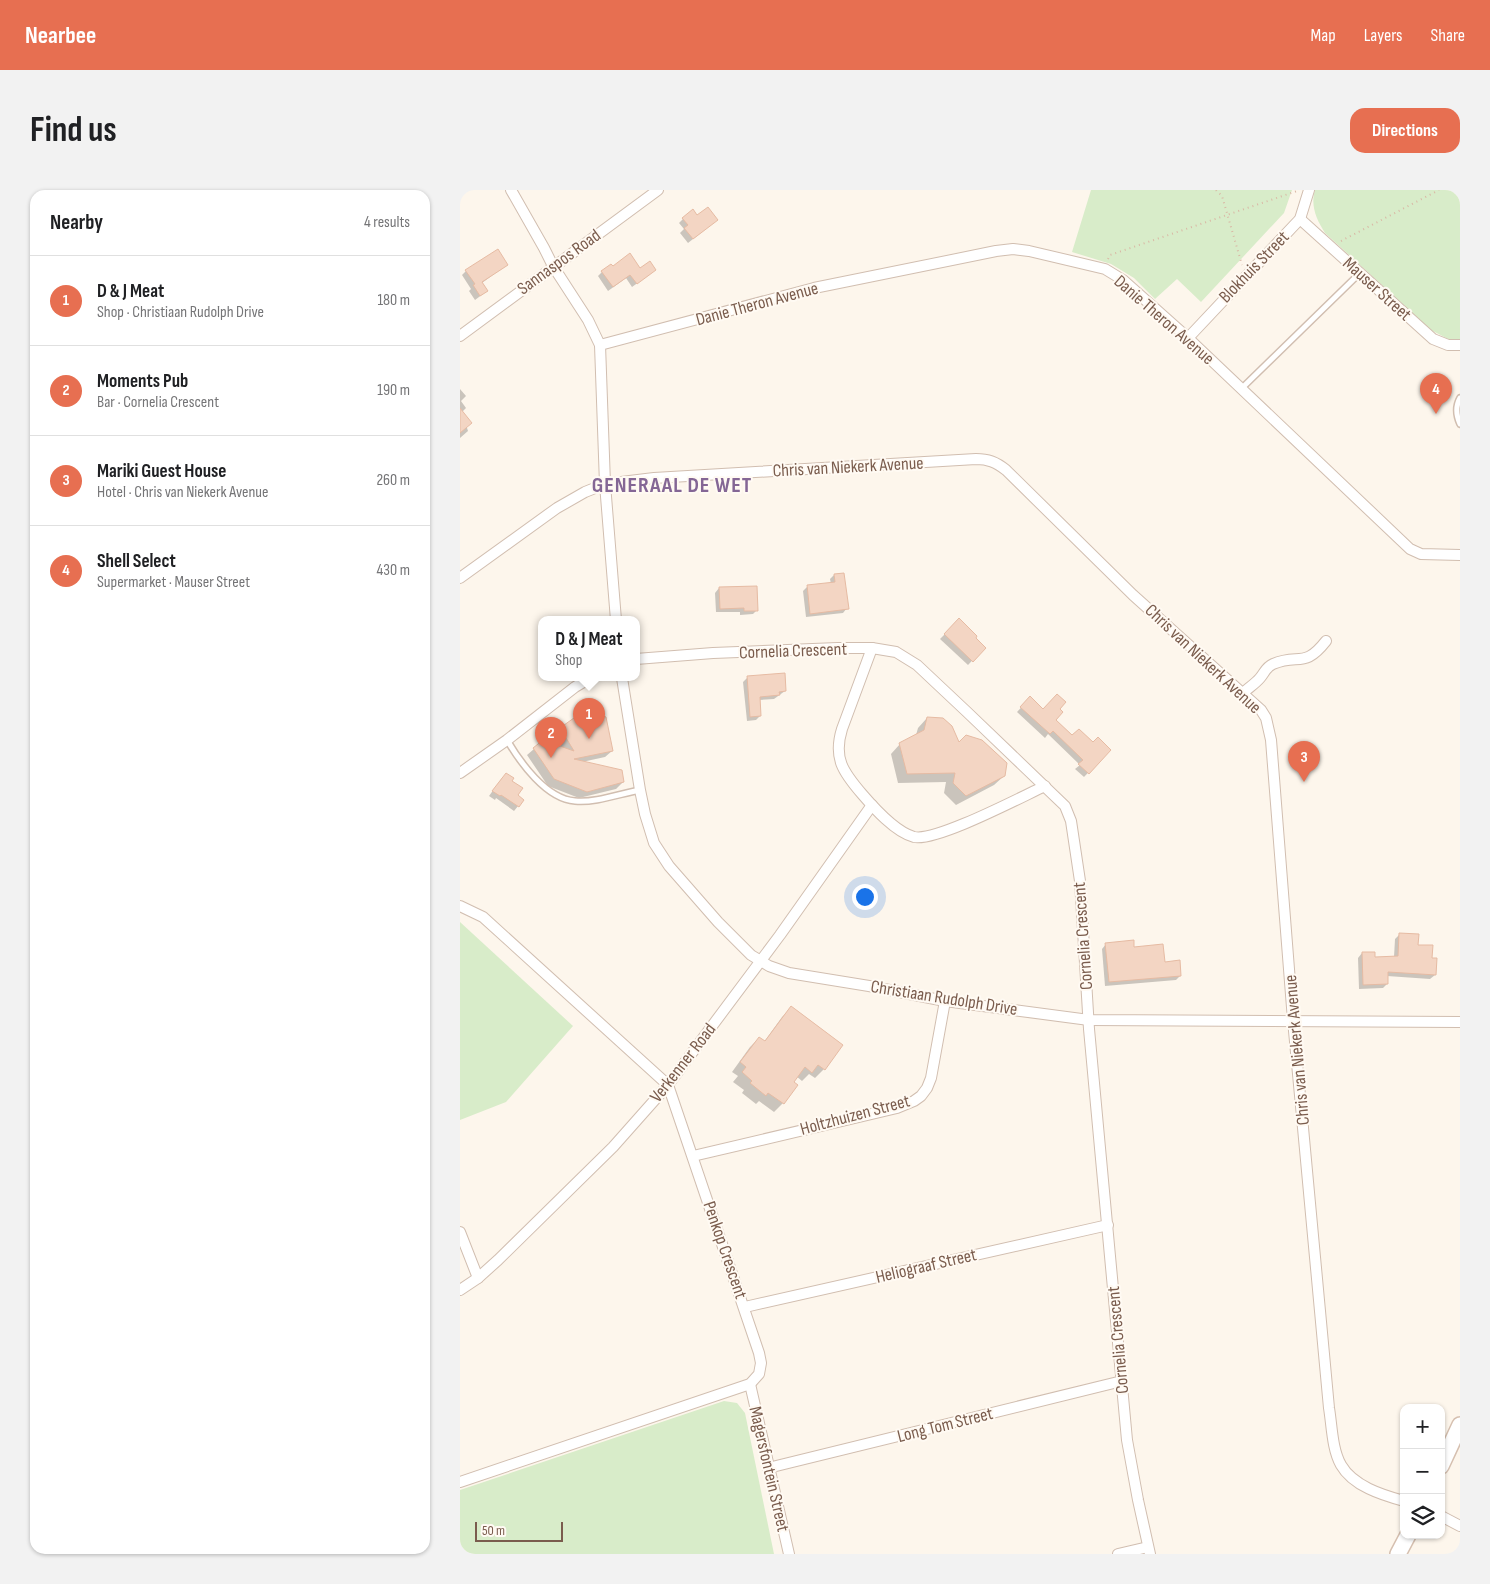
<!DOCTYPE html>
<meta charset="utf-8">
<style>
:root{--surface:#fff;--page:#f2f2f2;--text:#202124;--muted:#757577;--line:#e0e0e0;--accent:#e76f51}
body{margin:0;font-family:"Sofia Sans Condensed",sans-serif;background:var(--page);color:var(--text)}
.controls{position:absolute;right:15px;bottom:15px;display:grid;overflow:hidden;border-radius:10px;box-shadow:0 1px 4px #0004}
.controls button{width:45px;height:45px;display:grid;place-items:center;padding:0;border:0;border-bottom:1px solid var(--line);background:var(--surface);color:var(--text);font:25px sans-serif}
.scale{position:absolute;left:15px;bottom:12px;width:88px;box-sizing:border-box;padding-left:5px;border:2px solid #7a5c4d;border-top:0;font-size:14px;line-height:18px;white-space:nowrap;color:#7a5c4d;-webkit-text-stroke:4px #fffaf3;paint-order:stroke}
.you{position:absolute;left:404px;top:706px;width:18px;height:18px;margin:-12px;border:4px solid #fff;border-radius:50%;background:#1a73e8;box-shadow:0 0 0 8px #1a73e833}
.badge{display:grid;place-items:center;width:32px;height:32px;border-radius:50%;background:var(--accent);color:#fff;font-size:16px;font-weight:700}
.pin{position:absolute;translate:-50% -41px;filter:drop-shadow(0 1px 2px #0008)}
.pin::after{content:'';position:absolute;top:26px;width:18px;height:15px;background:inherit;clip-path:polygon(0 0,100% 0,50% 100%)}
.popup{position:absolute;left:78px;top:426px;width:102px;height:65px;box-sizing:border-box;display:grid;place-content:center;border-radius:10px;background:var(--surface);filter:drop-shadow(0 1px 4px #0005);font-size:16px;white-space:nowrap;color:var(--muted)}
.popup b{font-size:19px;color:var(--text)}
.popup::after{content:'';position:absolute;left:50%;top:100%;margin-left:-10px;border:10px solid transparent;border-top-color:var(--surface)}
.list{margin:0;padding:0;list-style:none}
h2{display:flex;justify-content:space-between;align-items:center;height:65px;margin:0;padding:0 20px;font-size:21px}
h2 small{font-size:16px;font-weight:400;color:var(--muted)}
.list li{display:grid;grid-template-columns:32px 1fr auto;gap:15px;align-items:center;box-sizing:border-box;height:90px;padding:0 20px;border-top:1px solid var(--line)}
.list b{display:block;font-size:19px;white-space:nowrap}
.list p{margin:0;font-size:16px;white-space:nowrap;color:var(--muted)}
.list em{font-size:16px;font-style:normal;color:var(--muted)}
.icon{flex:none;width:28px;height:28px;fill:none;stroke:currentColor;stroke-width:2;stroke-linecap:round;stroke-linejoin:round}
.map{position:relative;flex:none;width:1000px;height:1364px;overflow:hidden;border-radius:15px}
header{display:flex;align-items:center;gap:30px;box-sizing:border-box;height:70px;padding:0 25px;background:var(--accent);color:#fff}
header strong{font-size:24px}
nav{display:flex;gap:28px;margin-inline-start:auto;font-size:18px}
.intro{display:flex;align-items:center;justify-content:space-between;box-sizing:border-box;height:120px;padding:0 30px}
h1{margin:0;font-size:35px}
.button{padding:12px 22px;border-radius:15px;background:var(--accent);color:#fff;font-size:18px;font-weight:700}
main{display:flex;gap:30px;padding:0 30px}
aside{flex:1;background:var(--surface);border-radius:15px;box-shadow:0 1px 4px #0004}
.map>svg:first-child{display:block}
.green{fill:#d8ecc9}
.shadow{fill:#0003}
.building{fill:#f3d5c3;stroke:#e6bba3}
.lines{fill:none;stroke-linecap:round;stroke-linejoin:round}
.lane-casing{stroke:#d1beb0;stroke-width:8}
.street-casing{stroke:#d1beb0;stroke-width:12}
.secondary-casing{stroke:#d6c0b0;stroke-width:18}
.path{stroke:#d9b8a5;stroke-width:2;stroke-dasharray:1 4;stroke-linecap:butt}
.lane{stroke:#fff;stroke-width:5}
.street{stroke:#fff;stroke-width:10}
.secondary{stroke:#fff;stroke-width:15}
.labels{text-anchor:middle;dominant-baseline:central;stroke-width:4;stroke-linejoin:round;paint-order:stroke}
.street-label{font-size:18px;fill:#7a5c4d;stroke:#fffaf3}
.district-label{font-size:22px;font-weight:bold;letter-spacing:1px;fill:#846695;stroke:#fffaf3}
</style>
<header>
<strong>Nearbee</strong>
<nav><a>Map</a><a>Layers</a><a>Share</a></nav>
</header>
<div class="intro"><h1>Find us</h1><a class="button">Directions</a></div>
<main>
<aside>
<h2>Nearby<small>4 results</small></h2>
<ul class="list">
<li><span class="badge">1</span><div><b>D &amp; J Meat</b><p>Shop · Christiaan Rudolph Drive</p></div><em>180 m</em></li>
<li><span class="badge">2</span><div><b>Moments Pub</b><p>Bar · Cornelia Crescent</p></div><em>190 m</em></li>
<li><span class="badge">3</span><div><b>Mariki Guest House</b><p>Hotel · Chris van Niekerk Avenue</p></div><em>260 m</em></li>
<li><span class="badge">4</span><div><b>Shell Select</b><p>Supermarket · Mauser Street</p></div><em>430 m</em></li>
</ul>
</aside>
<div class="map">
<svg width="1000" height="1364" viewBox="0 0 1000 1364">
<rect width="100%" height="100%" fill="#fdf6ec"/>
<g class="green">
<path d="M631,0H832L824,23L741,112L717,89L695,109L674,88L651,74L612,62Z"/>
<path d="M855,0H1000V151L990,150L971,140L865,43C857,30 850,16 855,0Z"/>
<path d="M0,732L113,836L46,912L0,930Z"/>
<path d="M264,1211L277,1213L285,1223L314,1364H0V1300Z"/>
</g>
<g class="shadow">
<path d="M237,27L252,34L228,53L220,43L224,39L219,33L223,29Z"/>
<path d="M46,75L22,93L27,101L15,110L9,101L11,99L2,85L6,81Z"/>
<path d="M152,78L180,79L190,84L172,97L166,88L148,101L138,86L142,82Z"/>
<path d="M0,199L6,206L1,211L6,218L2,222L8,241L0,248Z"/>
<path d="M374,385L387,418L383,423L346,427L343,401L347,397L371,394L370,389Z"/>
<path d="M259,398L297,420L293,424L280,425V422H256L255,403Z"/>
<path d="M499,430L524,458L508,475L480,449Z"/>
<path d="M288,487L325,501L314,509L299,510L300,526L296,530L287,531L283,492Z"/>
<path d="M570,508L583,520L598,519L594,530L612,547L650,560L624,587L615,579L620,575L588,544L585,548L557,522Z"/>
<path d="M467,528L499,554L544,586L534,595L496,615L484,603L486,592L438,593L431,564L440,554L456,545L458,538Z"/>
<path d="M101,538L152,561L145,567L122,572L163,592L156,599L119,608L88,596L67,565L74,559L102,558L95,545Z"/>
<path d="M42,588L51,591L56,606L63,610L54,621L36,608L35,610L29,606Z"/>
<path d="M940,744L957,756L971,769L975,785L970,789L927,786V794L923,798L899,799L898,768L902,763L914,768L934,767L935,749Z"/>
<path d="M646,754L704,773L720,786L716,790L645,796L642,759Z"/>
<path d="M331,818L364,879L355,888L349,884L342,891L336,886L323,913L314,922L299,911L296,914L282,903L284,900L273,892L278,886L272,882L290,857L299,848L304,852L322,827Z"/>
</g>
<g class="building">
<path d="M248,17L258,30L233,49L224,38L228,35L222,28L233,19L237,25Z"/>
<path d="M38,59L48,75L22,92L28,101L20,106L13,95L15,94L5,80Z"/>
<path d="M170,63L180,78L190,71L196,80L177,94L170,85L153,97L141,81L151,74L153,76Z"/>
<path d="M0,218L12,233L0,243Z"/>
<path d="M384,383L389,419L350,424L347,395L375,392L374,384Z"/>
<path d="M297,396L298,421H284V418L260,419L259,397Z"/>
<path d="M499,428L517,446L516,448L526,458L513,472L484,444Z"/>
<path d="M325,483L326,501L319,502L320,505L300,507L301,526L290,527L287,486Z"/>
<path d="M597,504L606,512L600,519L603,522L596,530L612,545L619,539L633,552L638,547L651,560L629,584L618,574L623,570L593,541L590,544L560,517L570,506L583,519Z"/>
<path d="M125,520L146,527L153,561L114,569L162,580L164,592L127,602L94,589L73,558L83,550L114,561L100,538Z"/>
<path d="M467,527L483,528L492,536L499,552L506,545L522,550L547,573L545,586L506,606L493,593L495,583L447,584L439,553L464,540Z"/>
<path d="M46,583L54,588L52,591L63,598L58,605L64,610L59,617L41,605L40,606L32,601Z"/>
<path d="M939,743L959,744L958,755H973L972,768H977L976,785L928,782V794L903,795L902,762H915V767L938,766Z"/>
<path d="M674,750V757L703,754L705,772L720,770L721,786L649,792L645,753Z"/>
<path d="M331,816L383,855L365,880L358,875L352,883L345,877L334,892L338,895L324,914L308,903L306,906L290,893L292,891L282,882L286,877L280,872L299,847L305,851Z"/>
</g>
<g class="lines">
<defs>
<g id="lane">
<path d="M781,199L900,83"/>
<path d="M1000,208C995,217 996,225 1000,234"/>
<path d="M47,550C60,572 86,609 115,611C135,613 159,604 180,600"/>
</g>
<g id="street">
<path d="M51,0L84,58L93,76L128,130L140,155L145,294L156,430"/>
<path d="M840,29L973,149L988,155H1000"/>
<path d="M0,146L198,0"/>
<path d="M728,148L840,29L849,0"/>
<path d="M140,155L354,98L536,61L553,59L569,61L645,79L663,90L728,148L950,359L961,364L1000,365"/>
<path d="M0,388L97,318L125,302L145,294L194,288L516,269C528,269 536,272 546,280L673,405L801,520L806,528L811,550L833,830L869,1218C872,1236 872,1259 881,1275C893,1296 922,1305 944,1311"/>
<path d="M412,458L382,539C373,568 383,582 402,604C414,618 435,642 454,647C476,652 561,607 585,596"/>
<path d="M176,469L253,463L378,458H412L436,462L457,475L507,522L605,616L611,631L620,691L629,839L667,1250L678,1310L690,1364"/>
<path d="M162,488L180,600L185,624L194,653L209,676L258,732L291,765L309,776L329,783L409,796L485,811L629,830L1000,832"/>
<path d="M782,504C788,498 795,494 800,488C805,482 806,477 813,474C839,463 844,479 866,451"/>
<path d="M0,583L47,550L115,497L130,488"/>
<path d="M0,716L23,727L208,895L299,1163L301,1173L299,1184L290,1194L0,1292"/>
<path d="M233,966L437,918L454,911L461,906L467,898L471,888L485,811"/>
<path d="M0,1042L18,1088"/>
<path d="M0,1100L18,1088L38,1070L153,957L208,895L320,745L412,615"/>
<path d="M285,1117L648,1035"/>
<path d="M290,1194L329,1364"/>
<path d="M308,1278L662,1191"/>
<path d="M981,1326L1000,1336"/>
<path d="M658,1364L688,1357"/>
</g>
<g id="secondary">
<path d="M981,1276L1000,1235"/>
<path d="M938,1364L948,1345"/>
</g>
</defs>
<use href="#lane" class="lane-casing"/>
<use href="#street" class="street-casing"/>
<use href="#secondary" class="secondary-casing"/>
<g class="path">
<path d="M756,0L762,6L782,75"/>
<path d="M881,51L979,0"/>
<path d="M648,69L650,65L837,1"/>
</g>
<use href="#lane" class="lane"/>
<use href="#street" class="street"/>
<use href="#secondary" class="secondary"/>
</g>
<g class="labels">
<g class="street-label">
<text transform="translate(99 72) rotate(-36)">Sannaspos Road</text>
<text transform="translate(794 77) rotate(-46)">Blokhuis Street</text>
<text transform="translate(917 99) rotate(42)">Mauser Street</text>
<text transform="translate(297 114) rotate(-15)">Danie Theron Avenue</text>
<text transform="translate(704 130) rotate(41)">Danie Theron Avenue</text>
<text transform="translate(388 277) rotate(-3)">Chris van Niekerk Avenue</text>
<text transform="translate(333 461) rotate(-2)">Cornelia Crescent</text>
<text transform="translate(743 469) rotate(43)">Chris van Niekerk Avenue</text>
<text transform="translate(623 746) rotate(-94)">Cornelia Crescent</text>
<text transform="translate(484 808) rotate(9)">Christiaan Rudolph Drive</text>
<text transform="translate(837 860) rotate(-95)">Chris van Niekerk Avenue</text>
<text transform="translate(223 873) rotate(-52)">Verkenner Road</text>
<text transform="translate(395 925) rotate(-15)">Holtzhuizen Street</text>
<text transform="translate(265 1060) rotate(71)">Penkop Crescent</text>
<text transform="translate(466 1076) rotate(-13)">Heliograaf Street</text>
<text transform="translate(658 1150) rotate(-95)">Cornelia Crescent</text>
<text transform="translate(485 1235) rotate(-14)">Long Tom Street</text>
<text transform="translate(309 1279) rotate(77)">Magersfontein Street</text>
</g>
<g class="district-label">
<text x="212" y="295">GENERAAL DE WET</text>
</g>
</g>
</svg>
<div class="controls">
<button>+</button>
<button>−</button>
<button><svg class="icon" aria-label="layers" viewBox="0 0 24 24"><path d="M12 4l9 5-9 5-9-5zM3 14l9 5 9-5"/></svg></button>
</div>
<div class="scale">50 m</div>
<div class="you"></div>
<div class="pin badge" style="left:129px;top:549px">1</div>
<div class="popup"><b>D &amp; J Meat</b>Shop</div>
<div class="pin badge" style="left:91px;top:568px">2</div>
<div class="pin badge" style="left:844px;top:592px">3</div>
<div class="pin badge" style="left:976px;top:224px">4</div>
</div>
</main>
